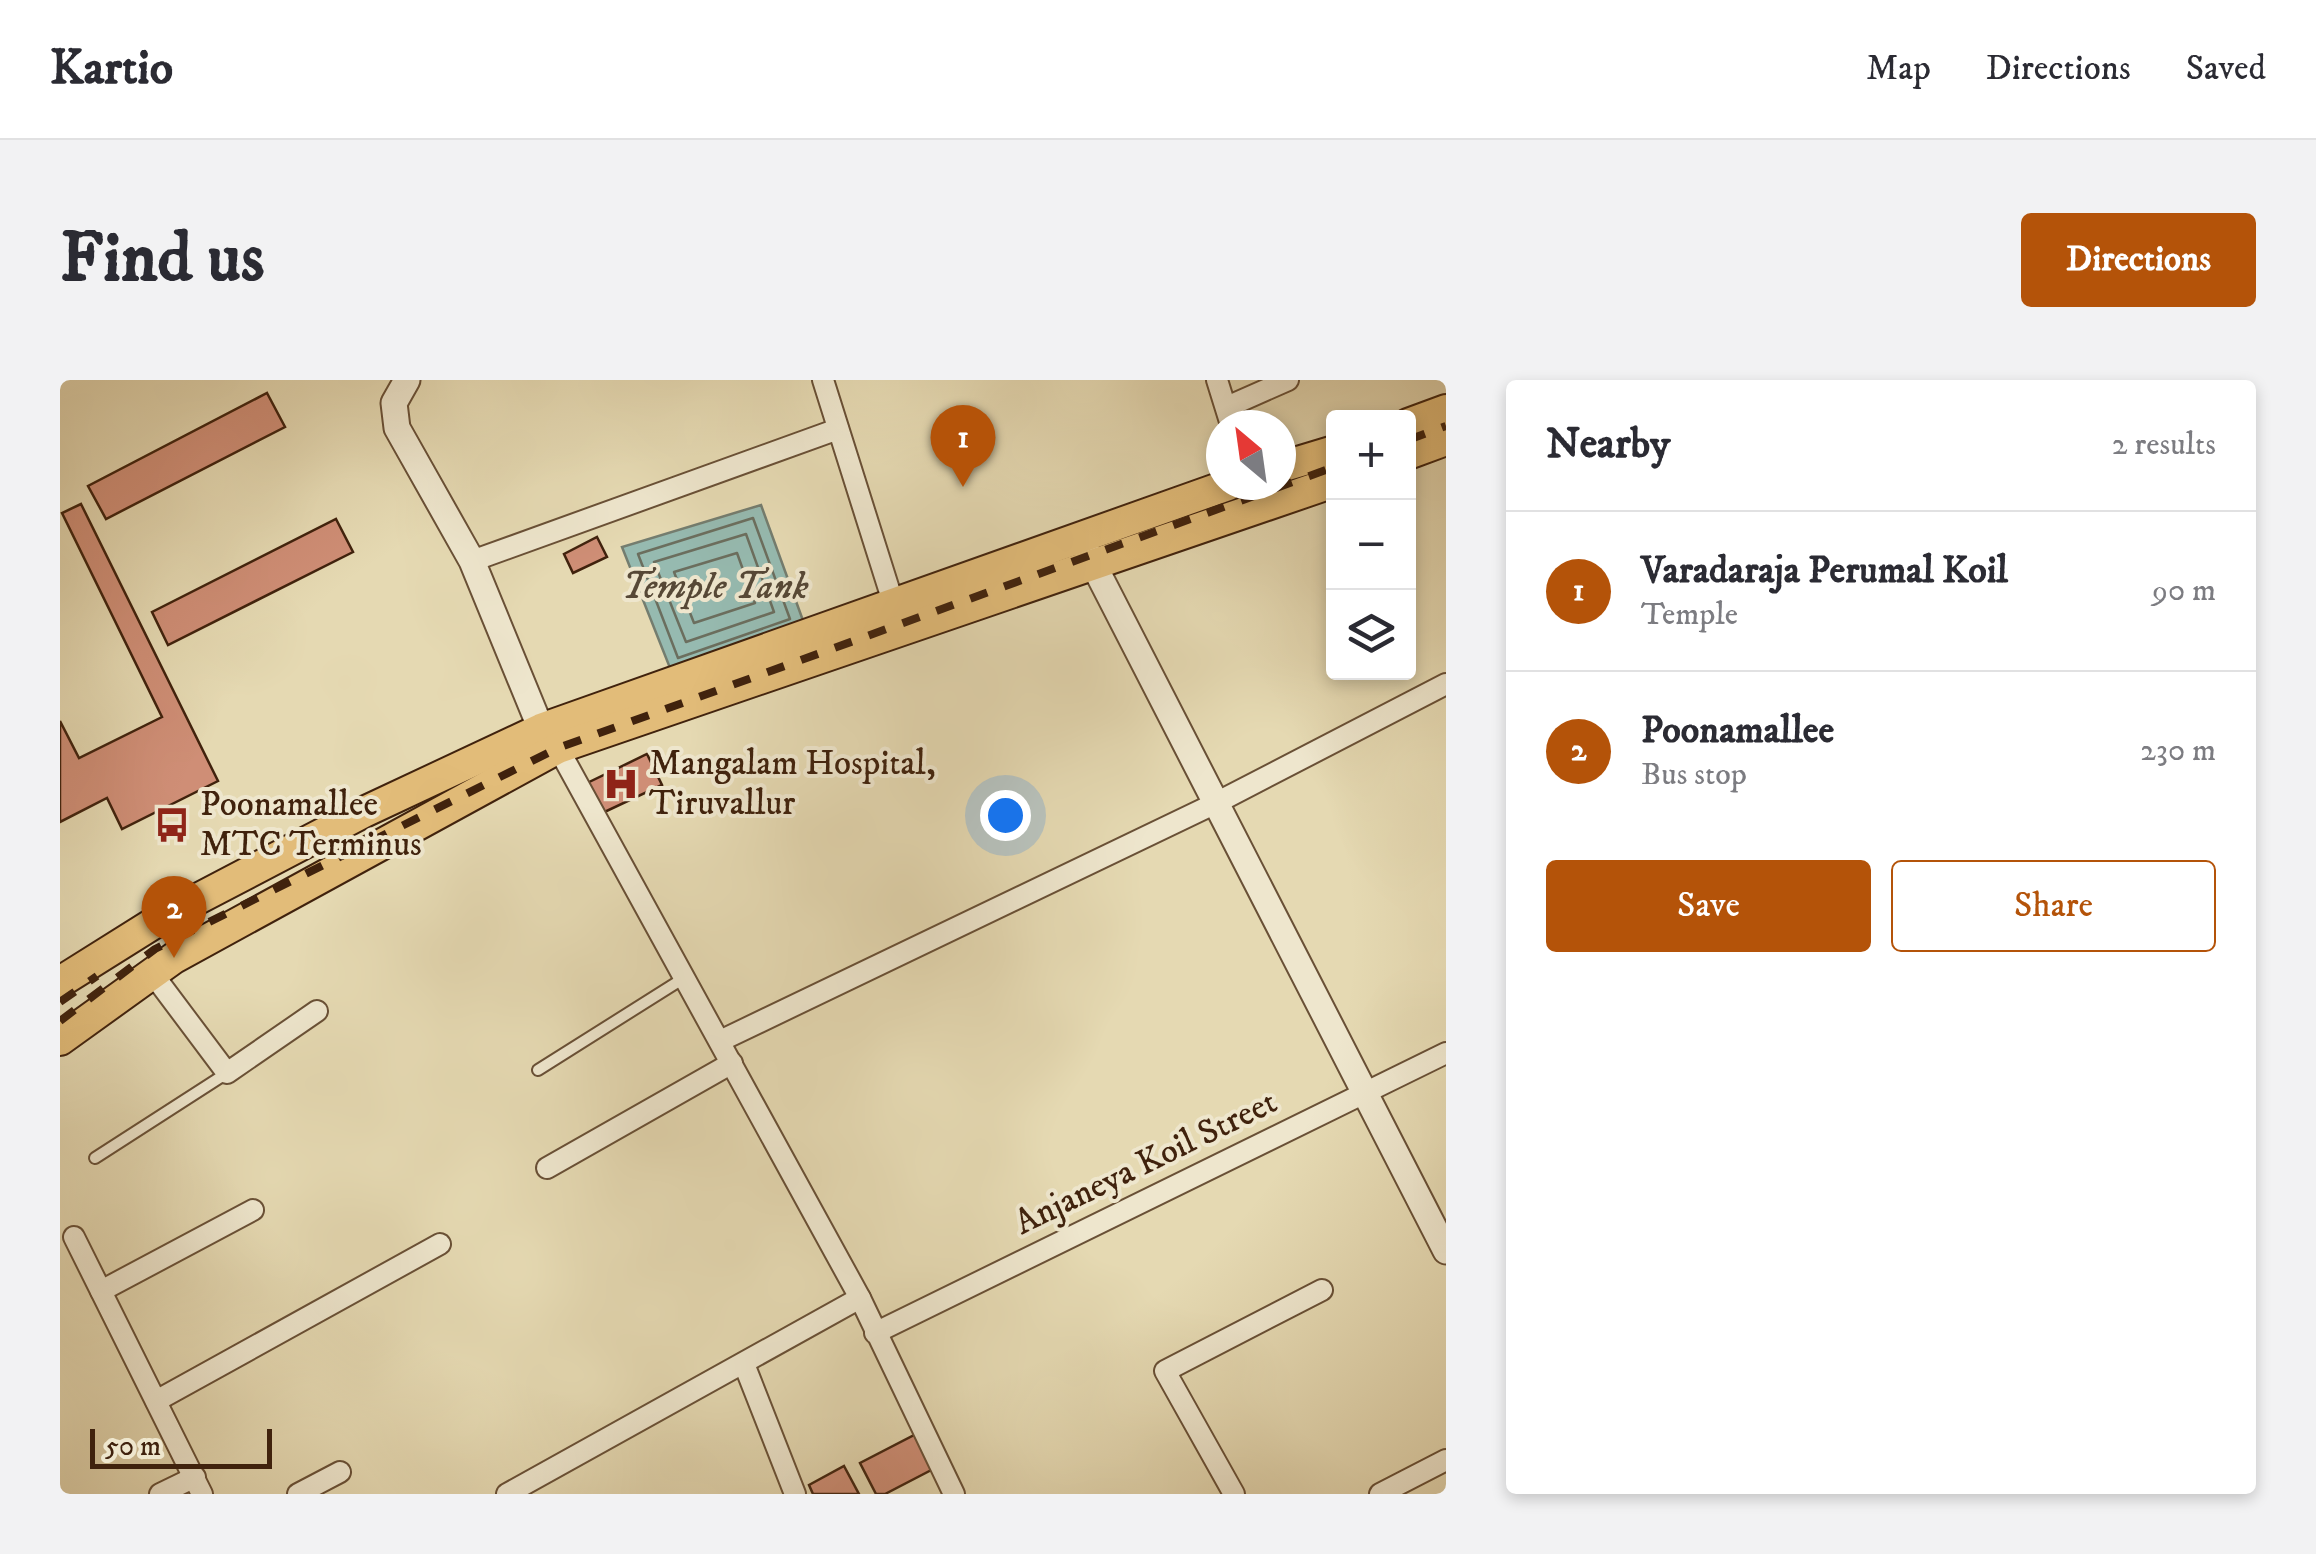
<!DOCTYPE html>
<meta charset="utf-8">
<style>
:root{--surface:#fff;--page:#f2f2f3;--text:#2b2b33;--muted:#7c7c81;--line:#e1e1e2;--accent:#b45309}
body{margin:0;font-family:"IM FELL DW Pica",serif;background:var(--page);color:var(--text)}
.controls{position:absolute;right:30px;top:30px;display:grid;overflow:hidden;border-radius:10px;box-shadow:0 5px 15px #0003}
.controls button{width:90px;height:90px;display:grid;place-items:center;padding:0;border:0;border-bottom:2px solid var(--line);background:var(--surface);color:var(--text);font:50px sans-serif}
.compass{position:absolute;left:1146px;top:30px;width:90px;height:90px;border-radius:50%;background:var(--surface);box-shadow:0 5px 15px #0003;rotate:331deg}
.scale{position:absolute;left:30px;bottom:25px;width:182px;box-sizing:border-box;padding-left:10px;border:5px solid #40220d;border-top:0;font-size:28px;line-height:35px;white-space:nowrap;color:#40220d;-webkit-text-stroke:8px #eee6cd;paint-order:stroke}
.you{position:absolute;left:945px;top:435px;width:35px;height:35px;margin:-25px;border:8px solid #fff;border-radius:50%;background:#1a73e8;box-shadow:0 0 0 15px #1a73e833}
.badge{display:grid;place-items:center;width:65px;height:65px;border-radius:50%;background:var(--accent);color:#fff;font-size:32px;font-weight:700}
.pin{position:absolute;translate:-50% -82px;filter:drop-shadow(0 2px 5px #0008)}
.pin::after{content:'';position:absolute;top:52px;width:35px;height:30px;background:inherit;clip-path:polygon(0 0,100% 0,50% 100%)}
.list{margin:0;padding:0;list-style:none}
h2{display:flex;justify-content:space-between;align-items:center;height:130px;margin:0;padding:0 40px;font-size:42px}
h2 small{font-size:32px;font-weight:400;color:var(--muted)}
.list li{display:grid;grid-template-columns:65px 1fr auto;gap:30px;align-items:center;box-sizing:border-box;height:160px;padding:0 40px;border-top:2px solid var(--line)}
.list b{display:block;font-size:38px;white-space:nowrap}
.list p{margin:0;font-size:32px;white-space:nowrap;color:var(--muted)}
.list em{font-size:32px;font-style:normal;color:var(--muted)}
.actions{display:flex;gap:20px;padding:30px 40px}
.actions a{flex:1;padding:22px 0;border:2px solid var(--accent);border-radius:10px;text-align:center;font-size:35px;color:var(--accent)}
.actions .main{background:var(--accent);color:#fff}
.icon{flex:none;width:55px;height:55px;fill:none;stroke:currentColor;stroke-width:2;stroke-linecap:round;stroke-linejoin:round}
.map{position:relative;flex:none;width:1386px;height:1114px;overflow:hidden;border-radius:10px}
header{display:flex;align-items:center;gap:60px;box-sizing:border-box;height:140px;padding:0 50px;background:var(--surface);border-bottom:2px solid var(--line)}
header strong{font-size:48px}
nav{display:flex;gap:55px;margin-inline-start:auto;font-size:35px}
.intro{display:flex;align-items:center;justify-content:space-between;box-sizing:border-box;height:240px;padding:0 60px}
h1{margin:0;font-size:70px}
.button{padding:25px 45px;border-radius:10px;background:var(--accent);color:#fff;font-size:35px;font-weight:700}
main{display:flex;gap:60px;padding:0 60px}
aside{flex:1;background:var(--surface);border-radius:10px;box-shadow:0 5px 15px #0003}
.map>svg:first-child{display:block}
.water{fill:#96bab0;stroke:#747d6f;stroke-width:2.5}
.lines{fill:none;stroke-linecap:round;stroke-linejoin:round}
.shore{stroke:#6b6e5e;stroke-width:2.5}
.building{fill:#cf8e76;stroke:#40220d;stroke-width:2.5}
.service-casing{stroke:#695036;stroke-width:14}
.minor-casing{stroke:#695036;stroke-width:24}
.tertiary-casing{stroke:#695036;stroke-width:29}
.primary-casing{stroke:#40220d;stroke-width:34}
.service{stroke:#eee6cd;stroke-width:10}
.minor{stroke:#eee6cd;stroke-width:20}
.tertiary{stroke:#eee6cd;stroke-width:25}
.primary{stroke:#e2bc79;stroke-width:30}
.rail{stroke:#40220d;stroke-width:8;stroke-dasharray:18 18;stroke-linecap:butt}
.labels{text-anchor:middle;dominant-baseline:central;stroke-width:8;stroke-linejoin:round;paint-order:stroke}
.poi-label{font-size:35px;fill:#40220d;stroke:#eee6cd;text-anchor:start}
.street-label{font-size:35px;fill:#40220d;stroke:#eee6cd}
.water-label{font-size:38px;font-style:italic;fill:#564836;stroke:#eee6cd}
</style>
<header>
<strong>Kartio</strong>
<nav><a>Map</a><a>Directions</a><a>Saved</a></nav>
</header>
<div class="intro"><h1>Find us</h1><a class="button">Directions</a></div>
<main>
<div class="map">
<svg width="1386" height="1114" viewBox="0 0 1386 1114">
<rect width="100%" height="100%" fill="#e5d9b2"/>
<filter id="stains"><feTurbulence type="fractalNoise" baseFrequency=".002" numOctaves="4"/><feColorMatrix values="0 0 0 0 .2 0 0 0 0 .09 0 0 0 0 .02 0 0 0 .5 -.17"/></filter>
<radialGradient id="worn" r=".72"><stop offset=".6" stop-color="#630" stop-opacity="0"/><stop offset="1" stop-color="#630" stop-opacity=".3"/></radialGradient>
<path class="water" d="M701,125L745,246L612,293L562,167Z"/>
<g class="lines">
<g class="shore">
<path d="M693,138L730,239L618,278L578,174Z"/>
<path d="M686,154L714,232L626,262L594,182Z"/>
<path d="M677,173L695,223L634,243L614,192Z"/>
</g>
</g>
<g class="building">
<path d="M207,13L225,47L46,139L28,106Z"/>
<path d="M21,124L158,401L62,449L47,418L0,442V341L19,378L102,337L2,133Z"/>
<path d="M276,139L293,172L108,265L92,232Z"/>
<path d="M537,157L547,177L513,193L504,174Z"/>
<path d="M587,374L602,405L536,436L521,406Z"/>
<path d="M862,1051L879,1086L825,1114H816L800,1083Z"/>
<path d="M784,1086L799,1114H753L749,1105Z"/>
</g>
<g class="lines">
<defs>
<g id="service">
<path d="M478,690L624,598"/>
<path d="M35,778L167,693"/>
</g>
<g id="minor">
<path d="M763,0L833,222"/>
<path d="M1157,0L1171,45"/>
<path d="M1167,27L1228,0"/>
<path d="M412,181L778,49"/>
<path d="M498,368L800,918L894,1114"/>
<path d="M92,593L167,693L257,631"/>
<path d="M660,661L1156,423L1386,304"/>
<path d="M487,788L672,683"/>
<path d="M14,857L142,1114"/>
<path d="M41,911L193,830"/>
<path d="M815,953L1386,673"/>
<path d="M684,984L735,1114"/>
<path d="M96,1021L380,864"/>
<path d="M100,1114L135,1097"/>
<path d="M238,1114L280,1092"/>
<path d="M447,1114L800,918"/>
<path d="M1174,1114L1105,991L1262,910"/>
<path d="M1320,1114L1386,1080"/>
</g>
<g id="tertiary">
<path d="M347,0L334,23L337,48L412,181L481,349L491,361"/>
<path d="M1025,168L1386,871"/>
</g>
<g id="primary">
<path d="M1348,44L1386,30"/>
<path d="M1348,74L1386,60"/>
<path d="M1221,87L1274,71"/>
<path d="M0,602L107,535L304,432L481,349L1168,105"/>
<path d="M0,660L114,578L498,368L1274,102"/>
</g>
</defs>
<use href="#service" class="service-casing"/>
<use href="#minor" class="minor-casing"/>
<use href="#tertiary" class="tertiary-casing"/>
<use href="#primary" class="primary-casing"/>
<use href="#service" class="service"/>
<use href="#minor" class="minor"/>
<use href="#tertiary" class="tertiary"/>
<use href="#primary" class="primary"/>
<g class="rail">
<path d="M1348,60L1386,46"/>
<path d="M0,622L37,596"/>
<path d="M0,641L95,569L498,368L1274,87"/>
</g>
</g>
<defs>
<symbol id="hospital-bare" viewBox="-9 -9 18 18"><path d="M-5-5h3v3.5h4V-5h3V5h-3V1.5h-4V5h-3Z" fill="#8f2418" stroke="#eee6cd" stroke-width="2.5" paint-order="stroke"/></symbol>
<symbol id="bus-bare" viewBox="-9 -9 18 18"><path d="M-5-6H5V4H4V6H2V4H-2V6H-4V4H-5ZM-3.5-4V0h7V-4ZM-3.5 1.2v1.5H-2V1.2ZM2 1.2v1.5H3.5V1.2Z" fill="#8f2418" stroke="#eee6cd" stroke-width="2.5" paint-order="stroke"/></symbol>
</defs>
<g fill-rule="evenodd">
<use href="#hospital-bare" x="536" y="379" width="50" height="50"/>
<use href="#bus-bare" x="87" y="420" width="50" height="50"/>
</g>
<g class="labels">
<g class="poi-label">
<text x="589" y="384">Mangalam Hospital,<tspan x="589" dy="40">Tiruvallur</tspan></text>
<text x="140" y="425">Poonamallee<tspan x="140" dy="40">MTC Terminus</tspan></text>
</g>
<g class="street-label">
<text transform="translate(1086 783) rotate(-26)">Anjaneya Koil Street</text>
</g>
<g class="water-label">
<text x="655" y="207">Temple Tank</text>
</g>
</g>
<rect width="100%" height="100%" filter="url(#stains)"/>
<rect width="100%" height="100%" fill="url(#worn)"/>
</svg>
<div class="controls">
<button>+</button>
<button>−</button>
<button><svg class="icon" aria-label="layers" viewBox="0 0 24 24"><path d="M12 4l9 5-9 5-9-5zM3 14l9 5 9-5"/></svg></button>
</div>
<svg class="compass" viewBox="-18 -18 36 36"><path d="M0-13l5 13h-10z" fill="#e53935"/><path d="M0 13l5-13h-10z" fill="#7c7c81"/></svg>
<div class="scale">50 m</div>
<div class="you"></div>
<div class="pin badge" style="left:903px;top:107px">1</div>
<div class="pin badge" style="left:114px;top:578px">2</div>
</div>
<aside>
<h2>Nearby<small>2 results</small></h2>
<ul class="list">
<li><span class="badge">1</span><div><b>Varadaraja Perumal Koil</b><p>Temple</p></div><em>90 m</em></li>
<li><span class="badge">2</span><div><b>Poonamallee</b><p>Bus stop</p></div><em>230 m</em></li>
</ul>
<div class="actions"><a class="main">Save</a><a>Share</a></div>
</aside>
</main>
